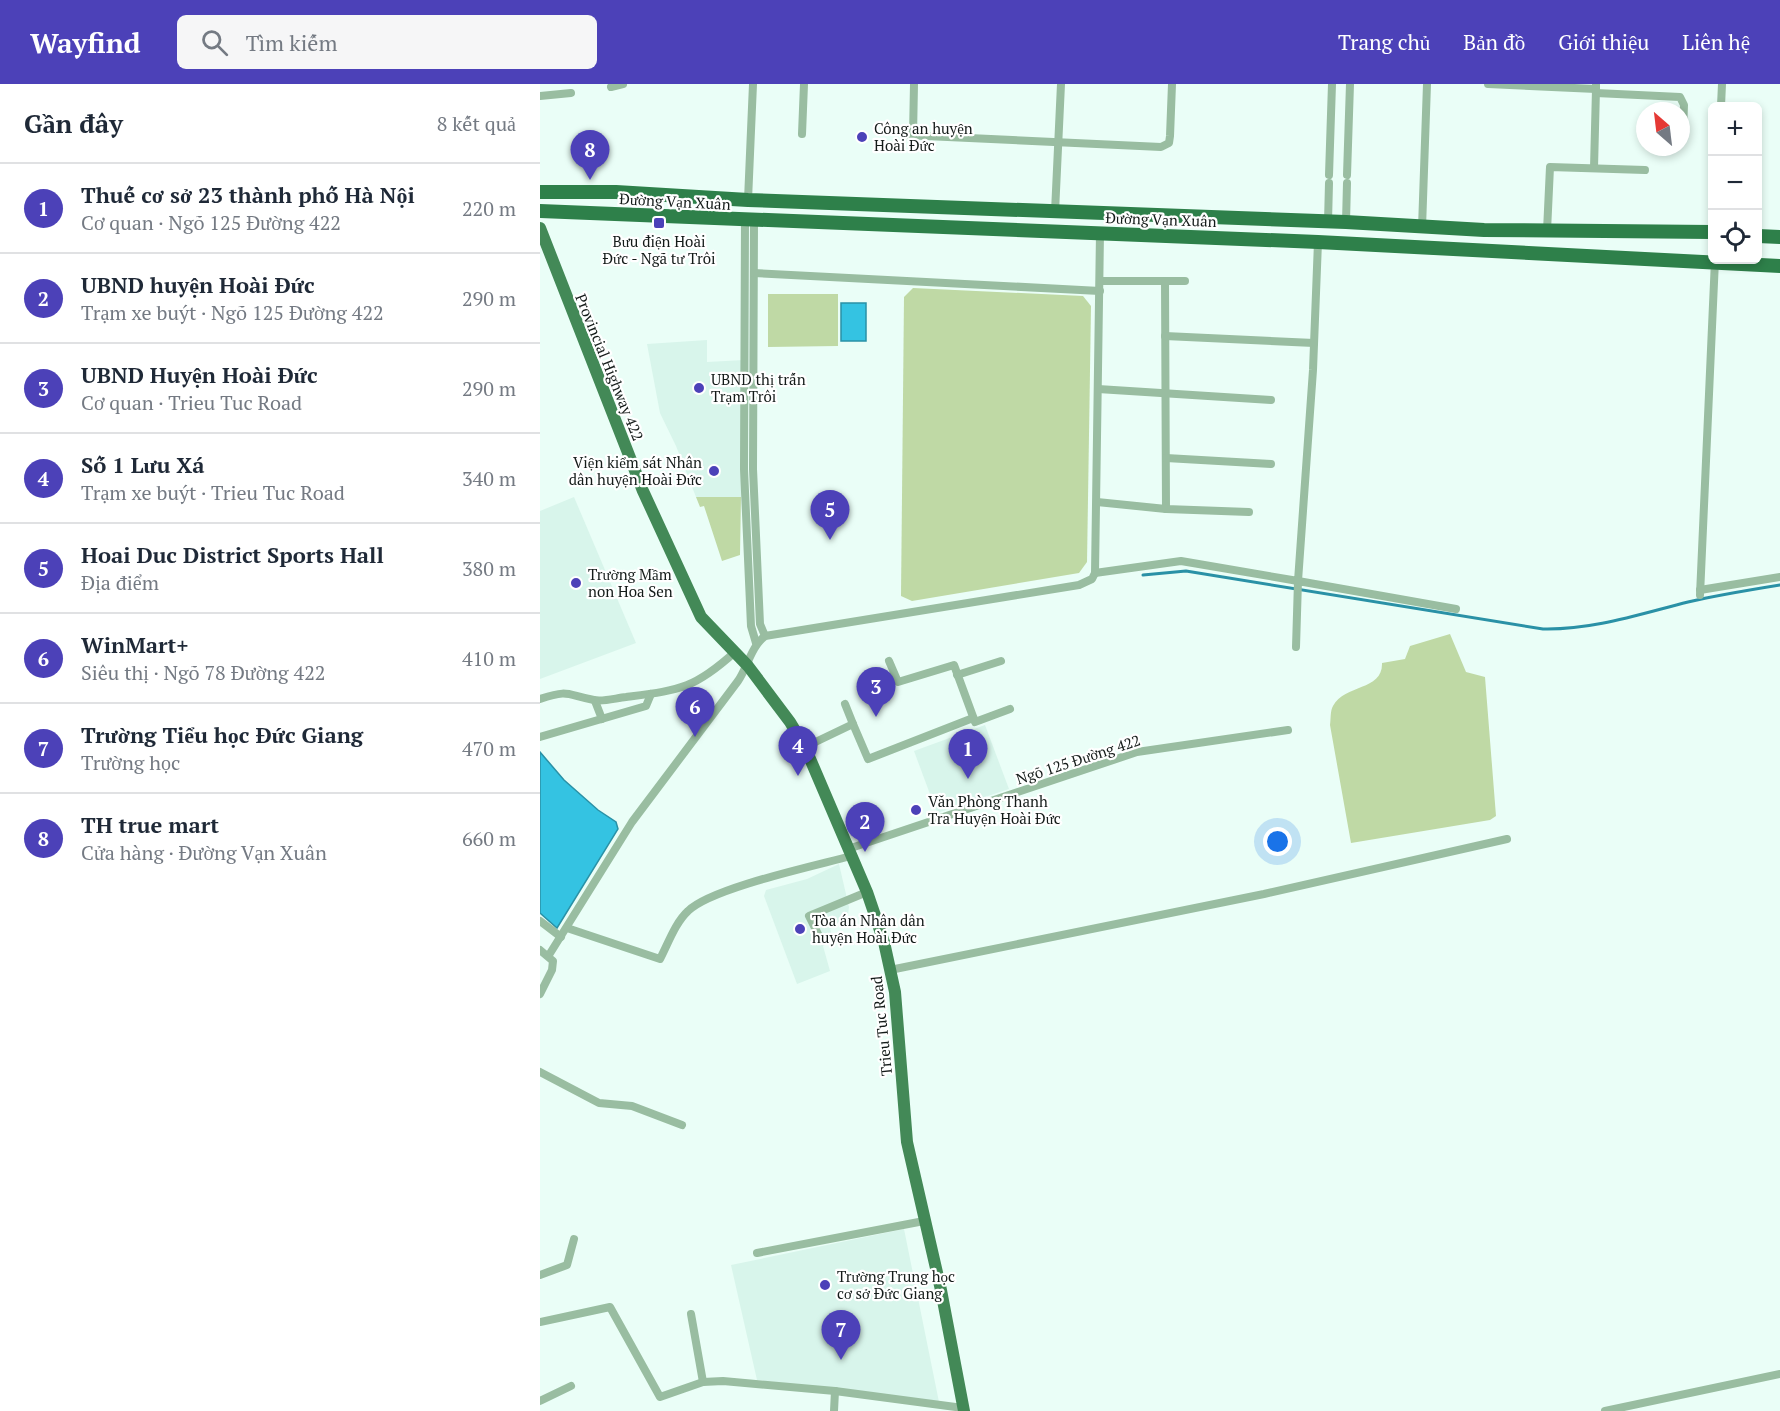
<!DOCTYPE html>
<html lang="vi">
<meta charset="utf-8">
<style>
:root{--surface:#fff;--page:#f6f6f7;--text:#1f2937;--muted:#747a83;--line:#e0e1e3;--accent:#4c41b8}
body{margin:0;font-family:"PT Serif",serif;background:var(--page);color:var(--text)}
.controls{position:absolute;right:18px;top:18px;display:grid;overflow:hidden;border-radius:9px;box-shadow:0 3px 9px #0003}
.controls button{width:54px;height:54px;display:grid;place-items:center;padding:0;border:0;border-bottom:2px solid var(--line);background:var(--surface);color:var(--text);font:30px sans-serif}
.compass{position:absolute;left:1096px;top:18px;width:54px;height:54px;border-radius:50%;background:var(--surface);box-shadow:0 3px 9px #0003;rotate:332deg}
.you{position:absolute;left:738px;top:758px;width:21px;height:21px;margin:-15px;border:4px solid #fff;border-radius:50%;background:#1a73e8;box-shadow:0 0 0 9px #1a73e833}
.badge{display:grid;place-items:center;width:39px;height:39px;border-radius:50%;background:var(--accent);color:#fff;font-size:20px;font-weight:700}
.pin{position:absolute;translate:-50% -50px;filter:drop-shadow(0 2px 3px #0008)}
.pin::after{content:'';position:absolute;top:32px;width:21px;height:18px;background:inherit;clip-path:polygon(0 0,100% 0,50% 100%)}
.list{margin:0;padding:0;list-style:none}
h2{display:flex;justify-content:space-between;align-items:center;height:78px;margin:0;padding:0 24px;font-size:26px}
h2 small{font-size:20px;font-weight:400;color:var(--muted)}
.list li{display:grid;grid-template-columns:39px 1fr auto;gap:18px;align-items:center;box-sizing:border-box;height:90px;padding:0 24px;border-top:2px solid var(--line)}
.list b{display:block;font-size:22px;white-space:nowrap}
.list p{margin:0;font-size:20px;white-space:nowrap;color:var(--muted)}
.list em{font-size:20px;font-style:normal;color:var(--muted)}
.icon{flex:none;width:33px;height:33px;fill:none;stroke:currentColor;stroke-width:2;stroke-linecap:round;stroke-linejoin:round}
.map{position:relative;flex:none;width:1240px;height:1327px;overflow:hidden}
header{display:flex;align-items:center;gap:36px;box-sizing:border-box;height:84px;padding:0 30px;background:var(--accent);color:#fff}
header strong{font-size:28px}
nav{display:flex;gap:33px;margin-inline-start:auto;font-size:21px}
.search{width:420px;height:54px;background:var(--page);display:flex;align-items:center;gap:15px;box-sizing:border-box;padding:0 21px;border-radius:9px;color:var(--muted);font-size:22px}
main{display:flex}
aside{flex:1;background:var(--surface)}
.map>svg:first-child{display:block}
.built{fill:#d8f5eb}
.green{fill:#bfd9a5}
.water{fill:#34c3e2;stroke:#2a91a6;stroke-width:1.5}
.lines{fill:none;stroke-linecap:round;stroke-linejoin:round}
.stream{stroke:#2a91a6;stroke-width:3}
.minor{stroke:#99bda1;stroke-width:8}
.primary{stroke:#438957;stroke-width:12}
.trunk{stroke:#2e804a;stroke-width:14}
.poi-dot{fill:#4c41b8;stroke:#fff;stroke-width:2}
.labels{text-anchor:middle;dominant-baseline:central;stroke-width:4.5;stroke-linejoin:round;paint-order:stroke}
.poi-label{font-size:15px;fill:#141b19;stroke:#fff;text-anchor:start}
.street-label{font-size:15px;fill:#141b19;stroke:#fff}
</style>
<header>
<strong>Wayfind</strong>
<div class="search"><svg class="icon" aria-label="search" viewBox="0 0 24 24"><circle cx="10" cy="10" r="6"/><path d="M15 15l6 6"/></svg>Tìm kiếm</div>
<nav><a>Trang chủ</a><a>Bản đồ</a><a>Giới thiệu</a><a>Liên hệ</a></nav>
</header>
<main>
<aside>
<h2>Gần đây<small>8 kết quả</small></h2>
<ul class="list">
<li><span class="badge">1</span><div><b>Thuế cơ sở 23 thành phố Hà Nội</b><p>Cơ quan · Ngõ 125 Đường 422</p></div><em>220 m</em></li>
<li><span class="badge">2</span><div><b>UBND huyện Hoài Đức</b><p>Trạm xe buýt · Ngõ 125 Đường 422</p></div><em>290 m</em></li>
<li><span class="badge">3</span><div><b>UBND Huyện Hoài Đức</b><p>Cơ quan · Trieu Tuc Road</p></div><em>290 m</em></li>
<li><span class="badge">4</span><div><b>Số 1 Lưu Xá</b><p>Trạm xe buýt · Trieu Tuc Road</p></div><em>340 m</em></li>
<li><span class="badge">5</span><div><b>Hoai Duc District Sports Hall</b><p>Địa điểm</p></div><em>380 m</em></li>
<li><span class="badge">6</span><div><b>WinMart+</b><p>Siêu thị · Ngõ 78 Đường 422</p></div><em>410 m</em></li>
<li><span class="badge">7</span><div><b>Trường Tiểu học Đức Giang</b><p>Trường học</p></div><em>470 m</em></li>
<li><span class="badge">8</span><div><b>TH true mart</b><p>Cửa hàng · Đường Vạn Xuân</p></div><em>660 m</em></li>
</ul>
</aside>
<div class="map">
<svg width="1240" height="1327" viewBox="0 0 1240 1327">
<rect width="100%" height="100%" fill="#eafef7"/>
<g class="built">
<path d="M167,256V278L204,276L201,413H156L136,362L120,329L107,260Z"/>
<path d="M34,413L96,559L0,595V427Z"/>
<path d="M445,641L469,705L397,729L374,667Z"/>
<path d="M299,780L309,823L308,831L302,840L290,845L294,857L283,862L290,887L257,900L224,812L226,806L267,795Z"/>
<path d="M364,1145L399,1318L217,1296L191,1181Z"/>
</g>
<g class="green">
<path d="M373,204L543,212L551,222L547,478L539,489L372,517L361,512L364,213Z"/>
<path d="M228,210H298V262L228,263Z"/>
<path d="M156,413H201L200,471L182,477L164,422L160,423Z"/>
<path d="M910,550L926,588L945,593L956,732L950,736L811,759L790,641C791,635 790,627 793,622C805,600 843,607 842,579L865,575L870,562Z"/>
</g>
<g class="water">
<rect x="301" y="219" width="25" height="38"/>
<path d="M0,668L24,696L58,726L76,738L78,745L17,844L0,829Z"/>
</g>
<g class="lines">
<path class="stream" d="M603,491L646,487L1003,545C1053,546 1100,530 1148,518C1178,511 1209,506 1240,501"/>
<g class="minor">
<path d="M948,0L1056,5V0"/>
<path d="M71,3L83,0"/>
<path d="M1056,9L1140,13L1144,21L1143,46"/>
<path d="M0,12L31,9"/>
<path d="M1181,22L1182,0"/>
<path d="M262,50L264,0"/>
<path d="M364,51L621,63L629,59L630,52L632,0"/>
<path d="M373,52L374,0"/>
<path d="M1054,84L1056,5"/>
<path d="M789,91L792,0"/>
<path d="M807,91L810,0"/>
<path d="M208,116L213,0"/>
<path d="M515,128L521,0"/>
<path d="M205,137L204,385L211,542L216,559"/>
<path d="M214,137L213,385L220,540L225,552"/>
<path d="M788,138L789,99"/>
<path d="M806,138L807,99"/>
<path d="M882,144L887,0"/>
<path d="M1007,147L1010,83L1105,86"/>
<path d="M214,189L560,207"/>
<path d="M560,197H645"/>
<path d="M625,197L626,425"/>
<path d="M625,252L774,259"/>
<path d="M558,305L731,316"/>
<path d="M626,374L731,380"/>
<path d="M557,418L626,425L709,428"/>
<path d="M555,489L641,477L758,497L773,286L778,158"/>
<path d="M1160,506L1240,493"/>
<path d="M1160,511L1175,176"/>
<path d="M756,563L758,497L916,525"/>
<path d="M349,577L358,598L414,581L435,638L470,625"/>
<path d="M417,591L461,577"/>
<path d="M0,615C30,605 26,611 54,616C63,618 76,614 86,613C140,606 154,605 195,568"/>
<path d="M55,617L62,635"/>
<path d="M305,620L313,640"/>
<path d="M0,653L106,622L111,610"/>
<path d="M265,663L313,640L328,675L433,634"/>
<path d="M308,765L597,668L748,646"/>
<path d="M0,837L21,853"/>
<path d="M27,844L120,875C128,860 135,839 148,827C171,804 274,782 311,772"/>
<path d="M280,854L269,832L327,808"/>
<path d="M0,866L13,877L12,886L0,910"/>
<path d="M9,871L92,738L198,597C208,582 211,563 225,552L539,501L552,495L555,489L560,149"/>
<path d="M350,886L724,810L967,755"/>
<path d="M0,988L59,1019L92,1022L142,1041"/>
<path d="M217,1169L384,1137"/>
<path d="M0,1191L27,1181L34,1155"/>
<path d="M151,1230L163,1298"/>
<path d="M0,1238L70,1223L120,1313L163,1298L183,1297L295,1307L423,1324"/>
<path d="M0,1317L31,1302"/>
<path d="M294,1327L295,1307"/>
<path d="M1065,1327L1240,1290"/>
</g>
<path class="primary" d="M0,144L103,407L161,533L208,582L250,638L265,663L327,808L344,858L355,908L367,1058L401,1206L424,1327"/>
<g class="trunk">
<path d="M0,108H76L208,116L806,138L944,146L1172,148"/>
<path d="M0,127L778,158L1240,182"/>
<path d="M1218,152L1240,153"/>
</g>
</g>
<g class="poi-dot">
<circle cx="322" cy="53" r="6"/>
<rect x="113" y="133" width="12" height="12" rx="3"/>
<circle cx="159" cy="304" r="6"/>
<circle cx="174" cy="387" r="6"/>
<circle cx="36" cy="499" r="6"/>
<circle cx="376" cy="726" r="6"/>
<circle cx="260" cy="845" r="6"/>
<circle cx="285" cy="1201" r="6"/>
</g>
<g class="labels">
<g class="poi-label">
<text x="334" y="44">Công an huyện<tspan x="334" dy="17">Hoài Đức</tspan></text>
<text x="119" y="157" text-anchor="middle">Bưu điện Hoài<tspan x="119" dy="17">Đức - Ngã tư Trôi</tspan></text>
<text x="171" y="295">UBND thị trấn<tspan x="171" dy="17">Trạm Trôi</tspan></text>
<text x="162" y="378" text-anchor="end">Viện kiểm sát Nhân<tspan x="162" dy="17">dân huyện Hoài Đức</tspan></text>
<text x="48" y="490">Trường Mầm<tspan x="48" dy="17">non Hoa Sen</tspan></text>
<text x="388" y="717">Văn Phòng Thanh<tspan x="388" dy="17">Tra Huyện Hoài Đức</tspan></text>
<text x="272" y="836">Tòa án Nhân dân<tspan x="272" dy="17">huyện Hoài Đức</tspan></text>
<text x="297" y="1192">Trường Trung học<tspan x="297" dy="17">cơ sở Đức Giang</tspan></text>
</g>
<g class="street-label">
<text transform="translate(135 117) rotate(3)">Đường Vạn Xuân</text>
<text transform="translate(621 135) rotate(2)">Đường Vạn Xuân</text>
<text transform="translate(70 283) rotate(68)">Provincial Highway 422</text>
<text transform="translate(538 675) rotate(-18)">Ngõ 125 Đường 422</text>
<text transform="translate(341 942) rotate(-96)">Trieu Tuc Road</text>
</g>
</g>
</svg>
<div class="controls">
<button>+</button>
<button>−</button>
<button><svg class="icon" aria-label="locate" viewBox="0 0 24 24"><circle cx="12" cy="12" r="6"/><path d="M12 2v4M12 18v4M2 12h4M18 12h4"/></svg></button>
</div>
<svg class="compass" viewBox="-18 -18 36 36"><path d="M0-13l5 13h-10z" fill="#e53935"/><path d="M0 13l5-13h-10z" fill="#747a83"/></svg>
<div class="you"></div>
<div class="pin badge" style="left:428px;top:695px">1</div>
<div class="pin badge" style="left:325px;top:768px">2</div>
<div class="pin badge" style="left:336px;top:633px">3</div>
<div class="pin badge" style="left:258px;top:692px">4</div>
<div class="pin badge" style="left:290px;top:456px">5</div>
<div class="pin badge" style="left:155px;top:653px">6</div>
<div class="pin badge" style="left:301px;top:1276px">7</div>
<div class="pin badge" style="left:50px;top:96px">8</div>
</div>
</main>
